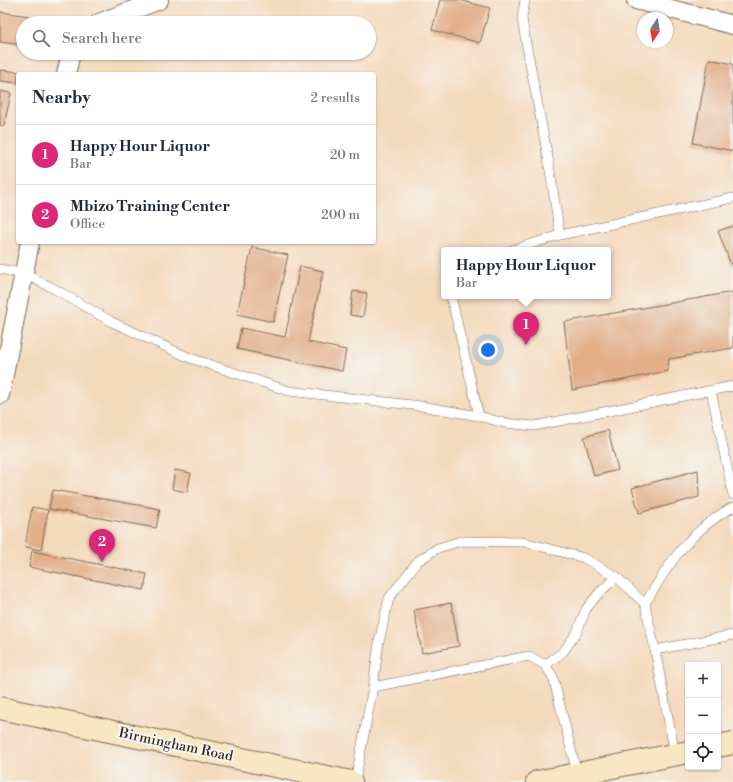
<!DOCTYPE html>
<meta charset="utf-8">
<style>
:root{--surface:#fff;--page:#f2f2f3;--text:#1f2937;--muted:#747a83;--line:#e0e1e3;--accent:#db2777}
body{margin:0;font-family:"Libre Bodoni",serif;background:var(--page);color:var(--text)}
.controls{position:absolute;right:12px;bottom:12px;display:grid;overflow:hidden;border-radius:4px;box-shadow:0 1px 3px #0004}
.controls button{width:36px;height:36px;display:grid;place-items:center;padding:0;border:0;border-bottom:1px solid var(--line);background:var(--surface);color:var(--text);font:20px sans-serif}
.compass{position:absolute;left:637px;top:12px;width:36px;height:36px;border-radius:50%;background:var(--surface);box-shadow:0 1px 3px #0004;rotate:192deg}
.you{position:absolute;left:488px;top:350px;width:14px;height:14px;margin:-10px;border:3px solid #fff;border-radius:50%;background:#1a73e8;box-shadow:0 0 0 6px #1a73e833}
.badge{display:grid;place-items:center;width:26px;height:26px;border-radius:50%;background:var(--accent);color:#fff;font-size:13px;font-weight:700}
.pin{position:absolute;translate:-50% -33px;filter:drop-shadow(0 1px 2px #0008)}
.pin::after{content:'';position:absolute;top:21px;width:14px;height:12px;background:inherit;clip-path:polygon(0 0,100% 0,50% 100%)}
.popup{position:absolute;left:441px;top:247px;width:170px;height:52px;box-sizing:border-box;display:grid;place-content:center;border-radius:4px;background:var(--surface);filter:drop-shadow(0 1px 3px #0005);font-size:13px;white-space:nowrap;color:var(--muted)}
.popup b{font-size:15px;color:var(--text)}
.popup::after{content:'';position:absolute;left:50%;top:100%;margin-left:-8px;border:8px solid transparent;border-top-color:var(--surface)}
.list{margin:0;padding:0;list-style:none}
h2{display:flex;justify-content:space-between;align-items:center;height:52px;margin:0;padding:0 16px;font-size:17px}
h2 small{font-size:13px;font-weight:400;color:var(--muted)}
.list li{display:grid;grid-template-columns:26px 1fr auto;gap:12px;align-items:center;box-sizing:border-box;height:60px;padding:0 16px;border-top:1px solid var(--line)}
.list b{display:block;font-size:15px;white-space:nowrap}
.list p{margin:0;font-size:13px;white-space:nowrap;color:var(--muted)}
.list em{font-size:13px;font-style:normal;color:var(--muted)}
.icon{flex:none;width:22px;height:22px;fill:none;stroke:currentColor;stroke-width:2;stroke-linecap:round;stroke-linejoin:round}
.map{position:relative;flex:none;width:733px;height:782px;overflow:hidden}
.search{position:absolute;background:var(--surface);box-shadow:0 1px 3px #0004;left:16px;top:16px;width:360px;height:44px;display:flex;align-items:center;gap:10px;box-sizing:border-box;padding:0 14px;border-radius:22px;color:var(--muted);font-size:15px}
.panel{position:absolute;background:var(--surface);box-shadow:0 1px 3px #0004;left:16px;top:72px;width:360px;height:172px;border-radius:4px}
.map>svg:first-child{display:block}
.building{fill:#e2af89}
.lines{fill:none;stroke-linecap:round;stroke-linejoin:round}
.lane-casing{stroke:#7c6855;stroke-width:10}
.street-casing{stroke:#7c6855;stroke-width:20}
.secondary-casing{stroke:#7c6855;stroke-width:24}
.lane{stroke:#fff;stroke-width:9}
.street{stroke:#fff;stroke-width:18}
.secondary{stroke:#f7e8c3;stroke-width:22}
.labels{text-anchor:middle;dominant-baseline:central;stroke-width:4;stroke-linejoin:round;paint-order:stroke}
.street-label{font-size:14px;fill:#3b2a1e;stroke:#f6f6f2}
</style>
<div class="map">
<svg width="733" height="782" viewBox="0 0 733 782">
<rect width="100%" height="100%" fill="#f6f6f2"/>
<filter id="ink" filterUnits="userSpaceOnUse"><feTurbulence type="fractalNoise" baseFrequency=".025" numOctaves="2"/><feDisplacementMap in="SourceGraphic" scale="8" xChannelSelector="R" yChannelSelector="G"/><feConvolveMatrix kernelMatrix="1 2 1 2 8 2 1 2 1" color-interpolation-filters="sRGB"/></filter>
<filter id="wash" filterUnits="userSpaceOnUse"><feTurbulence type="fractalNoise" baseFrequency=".012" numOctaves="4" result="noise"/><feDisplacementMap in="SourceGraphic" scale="16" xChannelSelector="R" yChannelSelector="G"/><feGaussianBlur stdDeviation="0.9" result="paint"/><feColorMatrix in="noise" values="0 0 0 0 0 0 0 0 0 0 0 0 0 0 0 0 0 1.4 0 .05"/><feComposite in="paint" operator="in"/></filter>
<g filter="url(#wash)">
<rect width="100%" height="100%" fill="#f4dabc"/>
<g id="blocks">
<g class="building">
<path d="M440,0H459L490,8L480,43L432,30Z"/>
<path d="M0,12L30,16L29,23H23V45L0,42Z"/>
<path d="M709,59L733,64V151L693,143Z"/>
<path d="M0,70L32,73V74H18V83L0,81Z"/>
<path d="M0,91L11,93L4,126L0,125Z"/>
<path d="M733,226V266L731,265L718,231Z"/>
<path d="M252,247L288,255L273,322L237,314Z"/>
<path d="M300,266L323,271L308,342L346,350L342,371L237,349L241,328L285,337Z"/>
<path d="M353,291L367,293L363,317L350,315Z"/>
<path d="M733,292V348L669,359L668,371L572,390L564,322Z"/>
<path d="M608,430L618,470L594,476L584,437Z"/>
<path d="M175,470L191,473L187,492L172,489Z"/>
<path d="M698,470L699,497L639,513L632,488Z"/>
<path d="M53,490L160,509L156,528L49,509Z"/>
<path d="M32,507L48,510L41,550L25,547Z"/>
<path d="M32,551L147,574L144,590L29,567Z"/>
<path d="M451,603L459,646L422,653L414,610Z"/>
</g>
</g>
</g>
<g filter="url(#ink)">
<use href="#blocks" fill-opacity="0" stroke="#7c6855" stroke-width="1"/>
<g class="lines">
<defs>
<g id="lane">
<path d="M525,0L522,18L525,37L548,158L560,235L733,198"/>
<path d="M512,250L560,235"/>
<path d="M0,269L24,274L51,287L112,322L190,358L289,391L421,406L479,416L504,423L534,426L733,386"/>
<path d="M451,296L479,416"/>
<path d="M711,390L733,495"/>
<path d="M645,604C668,564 691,529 733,507"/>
<path d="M655,650L733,635"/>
<path d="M545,665L563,652L577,632L586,609L599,593L617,577"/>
<path d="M373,687L379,642L389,598L418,561L438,548L461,541L524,542L584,558L617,577L645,604L655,650L675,754"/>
<path d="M355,782L373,687L529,656L545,665L553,677L577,773"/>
</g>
<g id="street">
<path d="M636,0L733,25"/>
<path d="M99,23L159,0"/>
<path d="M66,74L71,53"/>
<path d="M0,395L30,242"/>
</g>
<g id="secondary">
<path d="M0,708L351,782"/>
<path d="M718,746L733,743"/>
<path d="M537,782L688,752"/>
</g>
</defs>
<use href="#lane" class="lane-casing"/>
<use href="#street" class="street-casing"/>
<use href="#secondary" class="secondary-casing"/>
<use href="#lane" class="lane"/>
<use href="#street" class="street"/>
<use href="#secondary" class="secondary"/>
</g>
</g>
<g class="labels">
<g class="street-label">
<text transform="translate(176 745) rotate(12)">Birmingham Road</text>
</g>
</g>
</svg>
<div class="controls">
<button>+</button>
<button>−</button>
<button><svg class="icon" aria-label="locate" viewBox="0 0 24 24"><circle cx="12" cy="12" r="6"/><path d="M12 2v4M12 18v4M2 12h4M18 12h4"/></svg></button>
</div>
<svg class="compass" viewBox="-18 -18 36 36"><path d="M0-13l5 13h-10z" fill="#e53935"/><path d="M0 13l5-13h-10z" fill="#747a83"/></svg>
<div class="you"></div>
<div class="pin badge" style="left:526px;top:345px">1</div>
<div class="popup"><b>Happy Hour Liquor</b>Bar</div>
<div class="pin badge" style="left:102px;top:562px">2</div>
<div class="search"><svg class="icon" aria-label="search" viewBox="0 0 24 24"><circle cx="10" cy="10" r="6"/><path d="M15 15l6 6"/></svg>Search here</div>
<section class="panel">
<h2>Nearby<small>2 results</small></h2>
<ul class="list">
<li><span class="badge">1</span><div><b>Happy Hour Liquor</b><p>Bar</p></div><em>20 m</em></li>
<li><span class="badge">2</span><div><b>Mbizo Training Center</b><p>Office</p></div><em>200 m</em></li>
</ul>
</section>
</div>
